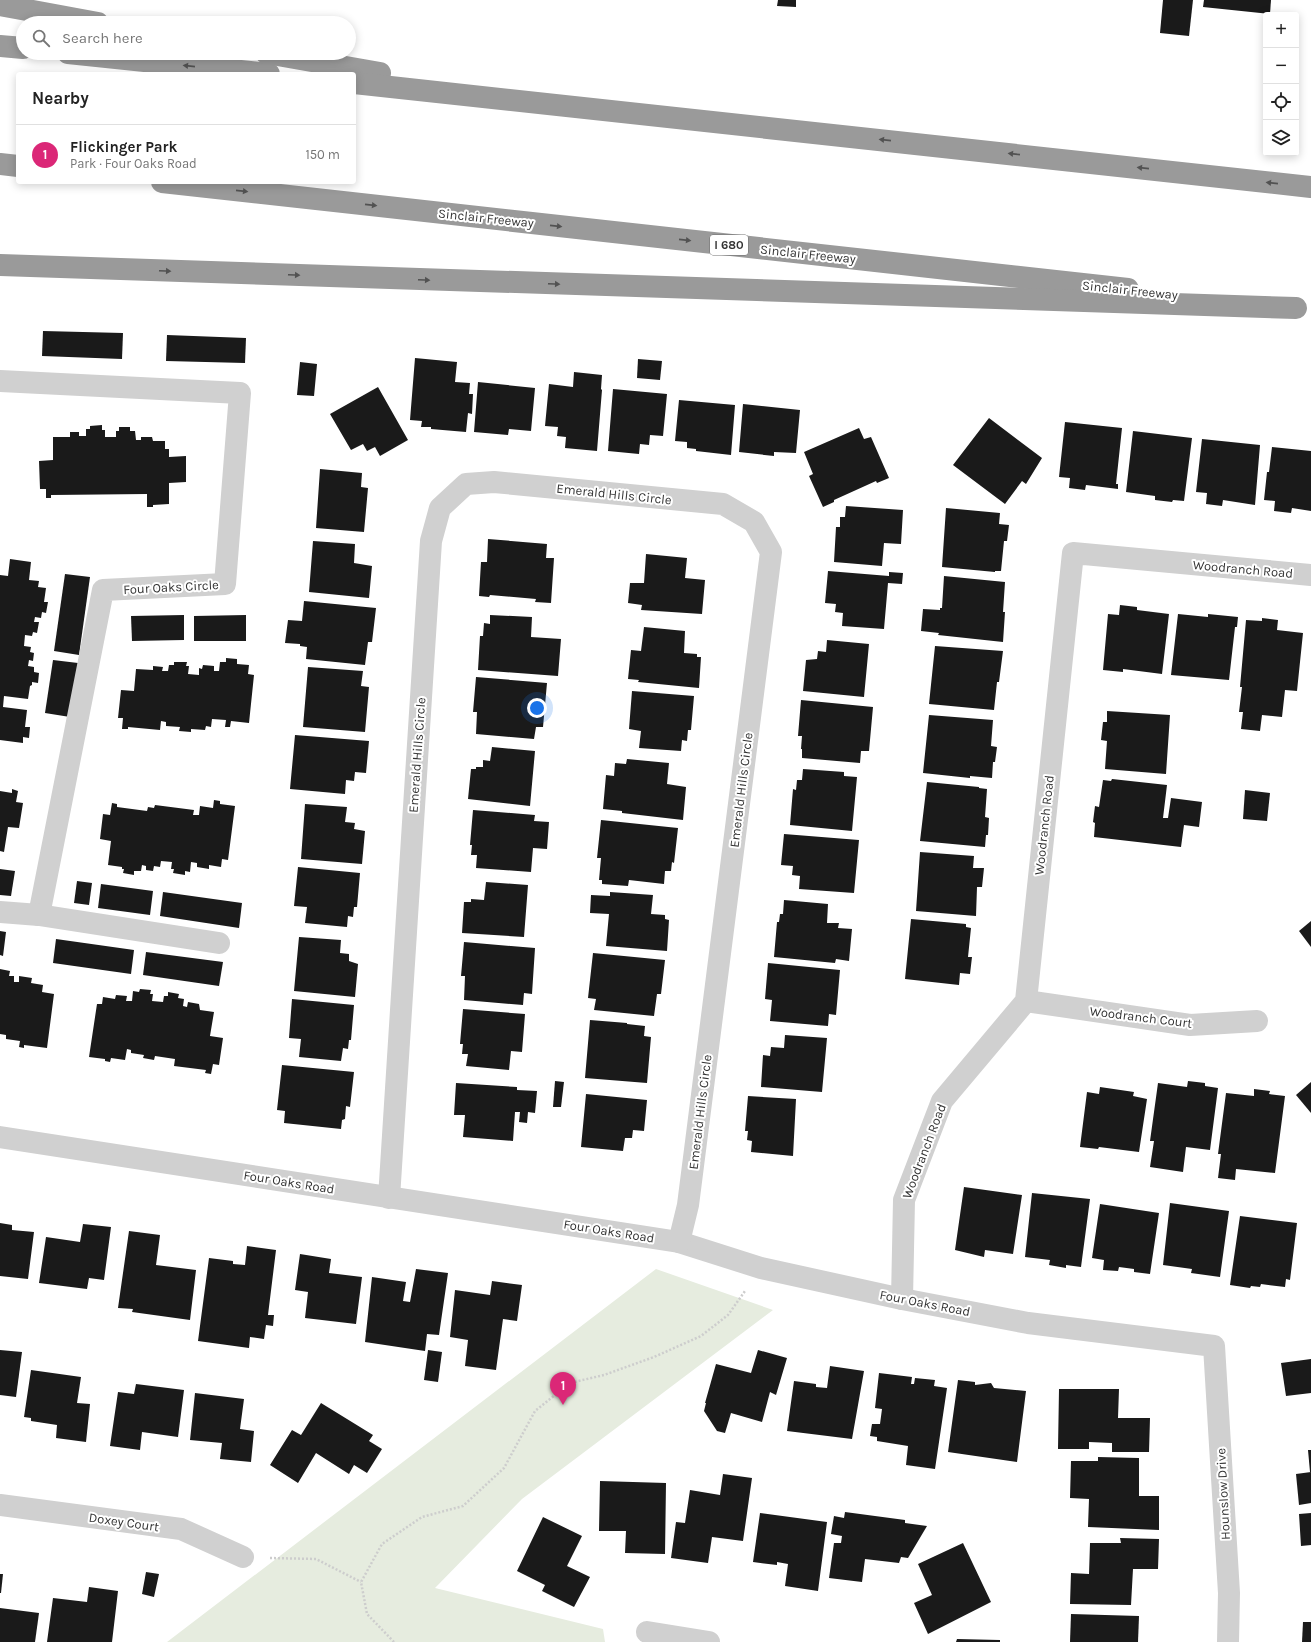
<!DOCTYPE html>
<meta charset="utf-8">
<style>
:root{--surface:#fff;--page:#f2f2f2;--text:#222;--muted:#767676;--line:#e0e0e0;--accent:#db2777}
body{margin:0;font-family:Karla,sans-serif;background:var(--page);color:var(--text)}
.controls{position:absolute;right:12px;top:12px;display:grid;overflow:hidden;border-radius:4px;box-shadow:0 2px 10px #0003}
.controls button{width:36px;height:36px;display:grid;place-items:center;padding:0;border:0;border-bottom:1px solid var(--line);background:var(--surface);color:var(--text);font:20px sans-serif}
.you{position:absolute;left:537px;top:708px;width:14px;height:14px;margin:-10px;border:3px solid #fff;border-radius:50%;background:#1a73e8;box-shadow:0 0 0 6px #1a73e833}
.badge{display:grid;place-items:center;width:26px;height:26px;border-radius:50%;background:var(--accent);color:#fff;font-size:13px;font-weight:700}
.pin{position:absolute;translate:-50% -33px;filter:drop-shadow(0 1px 2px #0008)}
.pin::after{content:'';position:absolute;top:21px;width:14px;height:12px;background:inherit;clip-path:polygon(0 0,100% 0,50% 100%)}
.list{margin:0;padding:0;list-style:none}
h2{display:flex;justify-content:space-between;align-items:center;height:52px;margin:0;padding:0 16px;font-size:17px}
h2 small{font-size:13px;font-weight:400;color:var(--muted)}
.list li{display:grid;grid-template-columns:26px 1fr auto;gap:12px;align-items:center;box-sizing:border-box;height:60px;padding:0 16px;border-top:1px solid var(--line)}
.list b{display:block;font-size:15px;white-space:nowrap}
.list p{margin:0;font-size:13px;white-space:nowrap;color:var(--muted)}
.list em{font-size:13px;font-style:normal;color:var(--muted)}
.icon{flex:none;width:22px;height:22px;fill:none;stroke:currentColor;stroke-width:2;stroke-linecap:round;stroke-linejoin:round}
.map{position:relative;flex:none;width:1311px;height:1642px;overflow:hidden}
.search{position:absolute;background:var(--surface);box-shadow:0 2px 10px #0003;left:16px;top:16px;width:340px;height:44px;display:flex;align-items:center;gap:10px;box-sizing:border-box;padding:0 14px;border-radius:22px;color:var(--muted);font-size:15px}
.panel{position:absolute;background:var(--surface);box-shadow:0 2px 10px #0003;left:16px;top:72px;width:340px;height:112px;border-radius:4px}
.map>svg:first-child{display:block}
.green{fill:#e6ecdf}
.building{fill:#1a1a1a}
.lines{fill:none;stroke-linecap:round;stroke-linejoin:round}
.path{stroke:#cdcdcd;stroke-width:2.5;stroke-dasharray:2 2;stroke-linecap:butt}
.minor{stroke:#d0d0d0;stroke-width:22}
.highway{stroke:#9a9a9a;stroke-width:22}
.oneway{fill:#525252}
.labels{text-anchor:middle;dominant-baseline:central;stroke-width:4;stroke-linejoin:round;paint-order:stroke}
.shield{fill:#fff;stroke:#707070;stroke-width:1}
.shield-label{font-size:12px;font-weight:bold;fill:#333}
.street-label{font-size:13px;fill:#333;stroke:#fff}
</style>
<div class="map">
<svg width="1311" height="1642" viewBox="0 0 1311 1642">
<rect width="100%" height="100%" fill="#fff"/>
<path class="green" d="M656,1269L773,1310L522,1499L435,1588L603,1629L605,1642H167Z"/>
<g class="building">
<path d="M778,0H796V7L777,6Z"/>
<path d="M1163,0H1193L1189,36L1160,33Z"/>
<path d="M1204,0H1271L1270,14L1203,7Z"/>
<path d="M43,331L123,333L122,359L42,356Z"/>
<path d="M167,335L246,338L245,363L166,361Z"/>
<path d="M415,358L457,362L455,382L470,383L469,394H473L472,414L468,413L466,432L431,429V427H421L422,421L410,420Z"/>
<path d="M638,359L662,361L660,380L637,378Z"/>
<path d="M300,362L317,364L314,396L297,395Z"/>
<path d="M574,372L602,375L601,389L602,390L597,451L565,448L566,437L557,436L558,427L545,426L549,384L573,387Z"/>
<path d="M478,382L535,388L531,431L509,429L508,435L474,432Z"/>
<path d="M378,387L408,440L380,456L375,447L367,451L363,444L351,450L330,414Z"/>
<path d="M613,389L667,394L663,436L650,435L649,445L640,444L639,454L608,451Z"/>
<path d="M679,400L735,405L731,455L696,451V449L687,448V442L675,441Z"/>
<path d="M743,404L800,410L796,453L774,452V456L739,452Z"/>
<path d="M989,418L1042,458L1026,484L1022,481L1005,504L953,465Z"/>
<path d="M1065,422L1122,428L1116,484H1118V489L1086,485L1085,490L1069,488L1070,478L1059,477Z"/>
<path d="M102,425V430H105V437H116V431H119V427H130V431H135L136,440H141V437H152L153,441H165V449H169V457L186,456V482L169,483V504L153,505V507H147V494L51,495V498H46V489H40L39,461L53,460V437H70V432H79V436H86V429H90V426Z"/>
<path d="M859,428L864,439L871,437L889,478L877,483L876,481L834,500V502L823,507L809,476L813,474L804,452Z"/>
<path d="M1133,431L1192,438L1184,501L1173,500L1172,502L1155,500V496L1126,492Z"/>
<path d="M1202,439L1260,445L1255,505L1223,500L1222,506L1206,504L1207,493L1196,492Z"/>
<path d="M1272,447L1311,451V511L1292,508L1291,513L1274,511L1275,501L1264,500L1267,472H1269Z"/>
<path d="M320,469L362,473L361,487L368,488L364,532L316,528Z"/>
<path d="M846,506L903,510L901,544L884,543L882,566L834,562L836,527H840V517H845Z"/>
<path d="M946,508L1000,513L999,524L1009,525L1007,541H1004L1001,571H995V572L942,567Z"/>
<path d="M488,539L547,544L546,558H554L551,603L535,602L536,599L490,595L489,597L479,596L481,562H487Z"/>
<path d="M313,541L355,544L354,563L372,566L369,598L309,592Z"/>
<path d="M646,554L687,558L685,578L705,580L702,614L641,610L642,605L628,603L630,583H644Z"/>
<path d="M10,559L31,562L29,580L39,581L38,587L46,588L44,602H48L46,613L42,612L41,618L35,617L34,622H39L37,633L33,632L32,636L25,635L24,646L31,647L30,652L34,653L33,661L29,660L28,666L34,667V672L39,673L38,683L32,682V685L30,686L28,699L4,696L3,707L27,710L25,727H30L29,738L23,737V743L0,740V575L8,576Z"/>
<path d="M828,571L889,576V572L903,573L902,584L888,583L884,629L842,626L843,613L835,612L836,604L825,603Z"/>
<path d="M65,574L90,577L79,655L54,651Z"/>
<path d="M944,576L1005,582L1003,612H1005L1003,642L938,635L939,633L921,631L923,609L940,610V608H942Z"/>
<path d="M304,601L376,608L372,642H368L365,665L306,659L307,647L300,646V644L285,643L288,620L302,621Z"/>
<path d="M1120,605L1137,607V610L1169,614L1162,674L1123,669V672L1103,670L1108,614L1119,615Z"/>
<path d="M1178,614L1208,617V614L1238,617L1237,627H1235L1229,680L1171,675Z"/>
<path d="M184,615V640L132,641L131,616Z"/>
<path d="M246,615V641H194V616Z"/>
<path d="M490,615L532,617L531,637L561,639L558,676L478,670L480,636H483L484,623L490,624Z"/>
<path d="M1262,618L1278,620L1277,630L1303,633L1297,691L1285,690L1282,717L1262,715L1260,731L1241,729L1243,712H1239L1242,687H1240L1246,620L1262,621Z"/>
<path d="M644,627L685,631L684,653L697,654V657H701L699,688L638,682L639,680L628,679L631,650L641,651Z"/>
<path d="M827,640L869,644L864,697L803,691L806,660L817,659L818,651L826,652Z"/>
<path d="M935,646L1003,651L999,682H997L994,710L929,704Z"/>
<path d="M226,658L237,659V664L249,665L248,674L254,675L249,723L231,721L230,727H225L226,720L212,719L211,727L206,726L205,730L191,729V732L179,731L180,727L166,726V722L161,721L160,730L128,727V729H122L123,718H118L121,690L134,691L136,669L153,670V666L163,667L162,671H168L169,665H174V662H187L186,666H189L188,674L199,675V668L202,669L203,665L214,666V671H219L220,662H226Z"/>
<path d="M53,660L78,663L70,717L45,713Z"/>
<path d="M308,667L363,671L361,686L369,687L365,732L303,727Z"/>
<path d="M476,677L547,683L543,727H536L534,739L476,734L477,712H473Z"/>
<path d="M632,691L694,696L691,730H688L687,741L682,740L681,751L639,748L641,731L629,729Z"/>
<path d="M801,700L873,707L869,751H861L860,763L802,758V749H801L802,736H798Z"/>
<path d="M1107,711L1170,715L1166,774L1105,769L1107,741L1101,740L1103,722H1107Z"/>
<path d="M929,715L993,720L991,746L997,747L995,762H993L992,778L970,776V778L923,773Z"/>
<path d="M295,735L369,741L366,773L355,772L354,781L346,780L345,794L290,789Z"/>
<path d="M492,747L535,751L530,806L468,799L471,769H476V767H483V760L490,761Z"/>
<path d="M627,759L669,763L667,784L686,787L683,820L622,813V811L603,809L606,775L614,776L615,763L626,764Z"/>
<path d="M803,769L844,772V776L857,777L852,831L790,825L793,789L796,790L797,780H802Z"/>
<path d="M1112,779L1167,785L1163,818H1168L1171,798L1202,802L1199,827L1184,825L1181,847L1094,837L1095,823L1093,822L1095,806L1099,807L1103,780L1111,781Z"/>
<path d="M927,782L979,787V788L987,789L985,817L989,818L988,835H986L985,847L920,841Z"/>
<path d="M12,789L18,791L16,802L23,803L19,828L8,827L4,852L0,851V791L12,793Z"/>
<path d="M1245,790L1270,793L1267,821L1243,819Z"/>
<path d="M214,800L220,801V804L235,806L228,860L222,859L221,867L209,865V869L197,867V863L191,862L190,872L185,871V875L173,873L174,869H171L172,862L161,861L160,867L154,866L153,871L146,870V866L142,865L141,871H134V875L123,873L124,869H122V867L108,865L111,841L100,839L103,814L110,815L112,803L117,804V807L147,811L148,807L154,808L155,805L194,810L193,815H199L200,806L213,808Z"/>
<path d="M305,804L347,807L345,822L355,823L354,829L365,831L362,864L301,859Z"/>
<path d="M473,810L535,815L534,821L549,822L547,849L533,848L531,872L476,868L477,855H471L472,845H470Z"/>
<path d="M601,820L678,828L674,863L672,862L671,871H665L664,884L629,880L628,886L602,884V880H599L601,858H597Z"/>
<path d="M784,834L859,840L854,893L799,889L800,876L792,875L793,866L781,865Z"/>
<path d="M920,852L974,856L973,868H984L982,887H977L976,916L916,911Z"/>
<path d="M298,867L360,873L357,907H354L353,917L348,916L347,927L305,923L307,907L294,906Z"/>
<path d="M0,869L15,871L11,896L0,895Z"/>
<path d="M77,881L92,883L89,905L74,903Z"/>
<path d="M486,882L528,885L524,937L462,933L464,902H471V899L484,900Z"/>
<path d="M101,884L153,891L150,915L98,908Z"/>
<path d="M163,892L242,903L239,928L160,916Z"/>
<path d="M610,892L653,895L651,914L665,915V919L669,920L667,951L606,946L609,914L590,913L591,895L610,896Z"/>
<path d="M784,900L828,904L827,923H839L838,928L852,929L849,961L836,959L835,963L774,957L777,922H779L780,914H783Z"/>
<path d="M911,919L966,924V927L971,928L968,957H972L970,974L960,973L959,985L905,979Z"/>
<path d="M1311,921V947L1299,931Z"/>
<path d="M0,931L6,932L3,956L0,955Z"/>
<path d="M299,937L341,940L340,953L349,954V961L358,964L355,997L294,991Z"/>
<path d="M56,939L134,950L131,974L53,963Z"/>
<path d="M464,942L535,948L532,994L524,993L523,1005L464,1000L465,976H461Z"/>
<path d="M146,952L223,962L219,986L143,975Z"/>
<path d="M593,953L665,960L661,994H657L654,1016L594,1010L596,999L588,998Z"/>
<path d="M768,963L840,970L836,1015L829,1014L828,1026L770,1021L772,1000L765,999Z"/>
<path d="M0,969L10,971L9,976H14V982H19V976L32,978L31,983L43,985L42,992L54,994L47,1048L24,1045V1048L19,1047L20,1041L6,1039V1035L0,1034Z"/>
<path d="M140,989L151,990L150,994H153L152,1001L163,1002L164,996H168V992L179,994L178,998L184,999L183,1006L187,1007L188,1002L199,1004L200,1010L214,1012L210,1036L223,1038L219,1065L213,1064L211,1074L205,1073L206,1070L174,1066L175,1059L155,1056L154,1060L143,1058L144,1055L131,1053V1050L127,1049L125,1060L111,1058L110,1062L105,1061V1059L89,1057L97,1004H102L103,997L115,999L116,995L127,996L126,1001H132L133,991L139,992Z"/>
<path d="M292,999L354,1005L351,1040H349L348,1049L343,1048L341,1061L299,1057L301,1039L289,1038Z"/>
<path d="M463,1009L525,1014L522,1052L511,1051L509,1070L466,1066L468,1054H462L463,1044H460Z"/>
<path d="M590,1020L627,1023V1024L645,1026L644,1036L651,1037L647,1083L585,1078Z"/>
<path d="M785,1035L827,1038L822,1092L761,1087L763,1055L770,1056L771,1047L784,1048Z"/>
<path d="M282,1065L354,1072L350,1107L346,1106L345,1119L342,1120L341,1129L284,1123L285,1111L277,1110Z"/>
<path d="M555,1081L564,1082L561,1107H553Z"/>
<path d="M1188,1081L1205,1083V1086L1218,1088L1210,1150L1186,1147L1183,1172L1150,1167L1154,1141H1150L1158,1083L1187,1087Z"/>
<path d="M1311,1082V1113L1296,1095Z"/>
<path d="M456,1083L517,1087V1090L537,1091L535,1113L528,1112L527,1123L519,1122L520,1112H515L513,1141L463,1137L465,1115H454Z"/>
<path d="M1100,1087L1134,1092L1133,1096L1147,1099L1139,1152L1099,1147L1098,1149L1080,1147L1087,1092L1099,1094Z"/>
<path d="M1254,1089L1270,1091L1269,1094L1285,1096L1275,1173L1236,1169L1235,1180L1218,1178L1221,1154H1218L1226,1093L1254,1096Z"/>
<path d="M586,1094L647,1100L644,1131L633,1130L632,1138H625L623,1151L581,1147Z"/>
<path d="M748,1096L796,1099L793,1156L751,1152L752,1141L747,1140L748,1131H745Z"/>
<path d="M964,1187L1022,1195L1013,1254L985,1250L984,1257L955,1250Z"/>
<path d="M1032,1193L1090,1199L1081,1267L1066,1265V1268L1049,1265L1050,1260L1025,1257Z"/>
<path d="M1170,1203L1229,1211L1220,1277L1191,1273L1192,1269L1163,1265Z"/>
<path d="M1100,1204L1159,1213L1150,1274L1134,1272V1269L1119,1267L1118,1271L1103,1270L1104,1260L1092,1258Z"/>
<path d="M1240,1216L1297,1223L1290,1280L1286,1279L1285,1287L1261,1284L1260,1287L1251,1286L1250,1288L1230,1285Z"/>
<path d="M0,1223L12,1225V1230L34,1232L28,1279L0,1276Z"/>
<path d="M83,1224L111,1227L104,1280L89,1278L87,1289L39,1283L46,1237L80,1242Z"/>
<path d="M129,1231L160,1235L156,1265L196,1270L190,1320L132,1312L133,1309L118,1308Z"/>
<path d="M247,1246L276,1250L268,1315H274L273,1326L266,1325L264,1339L250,1337L249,1348L198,1341L209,1258L233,1261V1264L245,1265Z"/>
<path d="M300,1254L331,1259L329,1273L362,1277L356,1324L305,1318L308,1292L295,1290Z"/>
<path d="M416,1269L448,1273L439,1335L427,1334L425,1351L365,1342L372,1277L406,1282L403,1301L410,1302Z"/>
<path d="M492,1281L522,1285L517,1321L503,1319L496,1370L465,1366L468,1340L450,1337L455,1290L490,1295Z"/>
<path d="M0,1350L22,1352L16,1397L0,1395Z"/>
<path d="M428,1350L442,1352L438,1382L424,1380Z"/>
<path d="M758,1350L787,1358L776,1395L770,1392L762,1422L731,1413L725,1433L717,1431L704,1411L706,1403H705L716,1364L751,1373Z"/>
<path d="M1311,1359V1393L1286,1396L1281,1363Z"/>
<path d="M830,1366L864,1371L852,1439L787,1431L794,1381L816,1384V1387L827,1388Z"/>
<path d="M31,1370L81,1377L77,1403L90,1404L86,1442L56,1438L57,1425L31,1421V1418L24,1417Z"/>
<path d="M879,1373L912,1377L911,1384H914L915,1378L935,1380L934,1386L947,1388L935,1469L906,1465L908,1446L877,1441V1437L870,1436L872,1424H880L882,1409L875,1408Z"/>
<path d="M958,1380L975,1382V1385L991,1383L994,1388L1026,1391L1017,1462L948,1452Z"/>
<path d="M136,1384L184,1390L178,1437L142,1432L140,1450L110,1446L118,1392L134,1394Z"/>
<path d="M1059,1389H1119L1118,1418H1150L1149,1452H1112V1443L1089,1442V1449H1058Z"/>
<path d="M195,1393L244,1399L240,1429L254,1431L251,1462L220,1459L222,1443L190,1440Z"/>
<path d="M321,1403L373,1435L369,1441L382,1449L367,1473L354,1465L349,1474L316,1453L298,1483L270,1465L292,1430L301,1435Z"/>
<path d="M1308,1450H1311V1472H1310Z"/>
<path d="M1098,1457L1139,1458V1496H1159V1530L1088,1527L1089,1499L1070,1498L1071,1461H1098Z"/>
<path d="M1311,1472V1503L1299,1505L1296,1474Z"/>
<path d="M723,1474L752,1478L743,1541L712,1537L708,1563L671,1558L676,1522L685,1523L690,1490L720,1495Z"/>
<path d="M600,1481L666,1483L665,1554L625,1553L626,1531H599Z"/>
<path d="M845,1512L905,1520V1523L927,1526L908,1558L901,1557L899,1563L865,1559L862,1582L829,1578L834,1543H841L842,1536L831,1534L834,1516L844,1518Z"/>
<path d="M760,1513L827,1522L818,1591L785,1586L788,1564L777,1562V1565L753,1562Z"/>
<path d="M1311,1513V1545L1301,1546L1299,1514Z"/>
<path d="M543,1517L582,1536L567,1566L590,1577L574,1607L542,1591L545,1585L517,1571Z"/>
<path d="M1120,1538L1159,1539L1158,1569H1133L1131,1605L1070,1604L1071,1573L1089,1574L1090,1543H1121Z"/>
<path d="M963,1543L991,1602L928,1634L914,1603L932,1595L918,1564Z"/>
<path d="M146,1572L159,1574L154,1597L142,1594Z"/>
<path d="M0,1574H3L1,1593H0Z"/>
<path d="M89,1587L118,1591L112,1642H47L53,1598L87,1602Z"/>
<path d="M0,1608L39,1613L35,1642H0Z"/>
<path d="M1071,1614L1139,1616L1138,1642H1070Z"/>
<path d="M1303,1622H1311V1642H1302Z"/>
<path d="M957,1639L1000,1640V1642H956Z"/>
</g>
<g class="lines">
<g class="path">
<path d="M270,1558L316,1559L361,1582"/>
<path d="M394,1642L367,1614L361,1582L382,1544L422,1517L463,1506L504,1468L535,1411L570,1383L604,1375L654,1357L701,1336L728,1315L745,1291"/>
</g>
<g class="minor">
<path d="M0,381L240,393L225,584L103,590L39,915"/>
<path d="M0,912L39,915L219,943"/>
<path d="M1026,1001L1190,1025L1257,1021"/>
<path d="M0,1137L679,1242L761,1268L902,1299L1028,1323L1214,1346L1229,1593L1228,1642"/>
<path d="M389,1198L431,541L440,508L466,484L494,482L723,504L754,522L771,552L688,1205L679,1242"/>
<path d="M902,1299L904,1200L942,1101L1026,1001L1073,553L1311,575"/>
<path d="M0,1505L181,1529L243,1557"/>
<path d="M647,1632L709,1642"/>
</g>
<g class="highway">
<path d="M0,5L98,23"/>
<path d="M0,46L23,48"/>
<path d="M68,53L269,74"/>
<path d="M266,53L380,73"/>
<path d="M354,83L1311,187"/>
<path d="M0,164L18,166"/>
<path d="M162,182L1128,289"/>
<path d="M0,265L1296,308"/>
</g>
</g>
<defs><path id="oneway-solid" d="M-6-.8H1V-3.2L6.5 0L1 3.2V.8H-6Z"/></defs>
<g class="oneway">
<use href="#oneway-solid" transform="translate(189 66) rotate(-174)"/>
<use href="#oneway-solid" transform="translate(885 140) rotate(-174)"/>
<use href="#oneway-solid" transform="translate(1014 154) rotate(-174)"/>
<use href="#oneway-solid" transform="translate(1143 168) rotate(-174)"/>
<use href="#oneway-solid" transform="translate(1272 183) rotate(-174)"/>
<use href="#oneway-solid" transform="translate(242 191) rotate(6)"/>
<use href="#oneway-solid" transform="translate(371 205) rotate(6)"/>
<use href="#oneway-solid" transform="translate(556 226) rotate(6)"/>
<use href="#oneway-solid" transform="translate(685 240) rotate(6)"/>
<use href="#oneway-solid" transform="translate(165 271) rotate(2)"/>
<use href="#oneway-solid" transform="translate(294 275) rotate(2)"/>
<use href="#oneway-solid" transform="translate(424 280) rotate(2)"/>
<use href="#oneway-solid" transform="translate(554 284) rotate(2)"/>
</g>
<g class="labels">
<rect class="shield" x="710" y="235" width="38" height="20" rx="3"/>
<g class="shield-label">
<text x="729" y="245">I 680</text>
</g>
<g class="street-label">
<text transform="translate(486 218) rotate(6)">Sinclair Freeway</text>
<text transform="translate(808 254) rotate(6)">Sinclair Freeway</text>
<text transform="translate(1130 290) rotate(6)">Sinclair Freeway</text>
<text transform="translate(614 494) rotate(6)">Emerald Hills Circle</text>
<text transform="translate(1243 569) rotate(5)">Woodranch Road</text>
<text transform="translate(171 587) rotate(-3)">Four Oaks Circle</text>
<text transform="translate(417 755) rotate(-86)">Emerald Hills Circle</text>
<text transform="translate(741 790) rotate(-83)">Emerald Hills Circle</text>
<text transform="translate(1044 825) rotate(-84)">Woodranch Road</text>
<text transform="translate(1141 1017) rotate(7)">Woodranch Court</text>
<text transform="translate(700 1112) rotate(-83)">Emerald Hills Circle</text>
<text transform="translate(924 1151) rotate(-69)">Woodranch Road</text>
<text transform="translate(289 1182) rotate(9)">Four Oaks Road</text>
<text transform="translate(609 1231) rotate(9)">Four Oaks Road</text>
<text transform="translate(925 1303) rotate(11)">Four Oaks Road</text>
<text transform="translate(1223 1494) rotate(-93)">Hounslow Drive</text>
<text transform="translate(124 1522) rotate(8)">Doxey Court</text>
</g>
</g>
</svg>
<div class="controls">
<button>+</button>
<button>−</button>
<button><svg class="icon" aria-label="locate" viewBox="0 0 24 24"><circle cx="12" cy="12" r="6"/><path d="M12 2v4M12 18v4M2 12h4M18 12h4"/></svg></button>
<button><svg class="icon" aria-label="layers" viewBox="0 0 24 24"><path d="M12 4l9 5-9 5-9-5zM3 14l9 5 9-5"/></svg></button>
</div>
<div class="you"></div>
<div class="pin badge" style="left:563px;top:1405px">1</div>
<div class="search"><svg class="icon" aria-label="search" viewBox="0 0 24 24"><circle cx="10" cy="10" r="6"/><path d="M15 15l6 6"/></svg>Search here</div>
<section class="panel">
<h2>Nearby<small></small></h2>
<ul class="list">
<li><span class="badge">1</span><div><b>Flickinger Park</b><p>Park · Four Oaks Road</p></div><em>150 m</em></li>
</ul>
</section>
</div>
